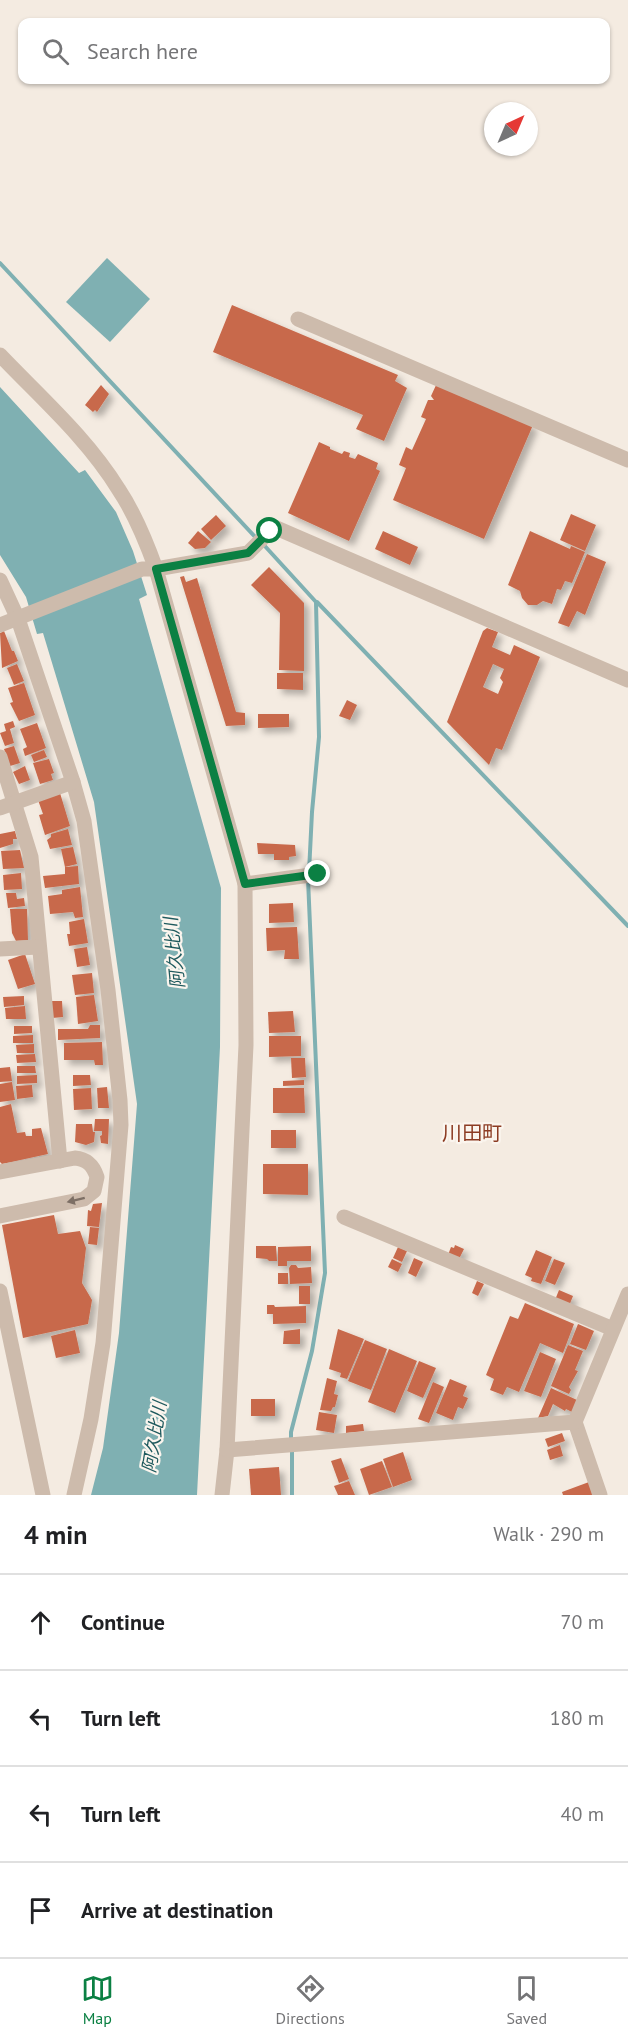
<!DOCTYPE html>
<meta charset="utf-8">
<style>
:root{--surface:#fff;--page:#f6f6f6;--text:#202124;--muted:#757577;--line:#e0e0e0;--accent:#0b8043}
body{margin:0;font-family:"PT Sans","Noto Sans JP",sans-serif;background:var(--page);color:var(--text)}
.compass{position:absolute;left:484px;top:102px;width:54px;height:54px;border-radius:50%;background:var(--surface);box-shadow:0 2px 4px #0004;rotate:44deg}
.stop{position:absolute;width:18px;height:18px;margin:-14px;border:4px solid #0b8043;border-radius:50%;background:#fff}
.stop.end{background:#0b8043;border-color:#fff;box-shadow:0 2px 6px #0008}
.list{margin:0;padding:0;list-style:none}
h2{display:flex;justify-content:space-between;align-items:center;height:78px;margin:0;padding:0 24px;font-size:26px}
h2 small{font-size:20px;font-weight:400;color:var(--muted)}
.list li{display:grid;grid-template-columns:39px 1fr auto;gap:18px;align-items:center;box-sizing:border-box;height:96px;padding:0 24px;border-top:2px solid var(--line)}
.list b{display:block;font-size:22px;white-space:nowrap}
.list em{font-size:20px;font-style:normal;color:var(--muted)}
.icon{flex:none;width:33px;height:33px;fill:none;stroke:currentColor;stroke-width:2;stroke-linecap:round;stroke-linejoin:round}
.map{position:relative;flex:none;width:628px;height:1495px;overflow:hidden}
.search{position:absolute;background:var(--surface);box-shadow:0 2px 4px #0004;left:18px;right:18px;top:18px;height:66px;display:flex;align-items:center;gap:15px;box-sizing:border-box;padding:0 21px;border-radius:12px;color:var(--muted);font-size:22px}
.sheet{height:462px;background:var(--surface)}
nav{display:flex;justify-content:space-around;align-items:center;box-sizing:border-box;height:84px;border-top:2px solid var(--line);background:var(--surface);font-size:16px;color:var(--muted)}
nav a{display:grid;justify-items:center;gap:3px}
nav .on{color:var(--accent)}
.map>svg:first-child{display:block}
.water{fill:#7fb0b2}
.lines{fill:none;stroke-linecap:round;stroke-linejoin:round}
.stream{stroke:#7fb0b2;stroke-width:4}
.building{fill:#c8694b;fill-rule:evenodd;filter:url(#shadow)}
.minor{stroke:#cdbbac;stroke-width:15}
.oneway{fill:#7d6f65}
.route{stroke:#0b8043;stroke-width:8}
.labels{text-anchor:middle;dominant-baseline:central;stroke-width:4.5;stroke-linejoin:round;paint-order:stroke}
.water-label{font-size:18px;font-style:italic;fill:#1f5a5e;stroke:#fbf5ee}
.quarter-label{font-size:20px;fill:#8c3b22;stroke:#fbf5ee}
</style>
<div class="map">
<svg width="628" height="1495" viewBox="0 0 628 1495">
<defs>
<filter id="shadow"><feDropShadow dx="5" dy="5" stdDeviation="3" flood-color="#0004"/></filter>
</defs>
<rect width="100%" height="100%" fill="#f4ebe1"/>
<g class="water">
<path d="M107,258L150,299L110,342L66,302Z"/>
<path d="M0,387L79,473L85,470L116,512L133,551L147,595L139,599L221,888L220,1047L197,1495H91L103,1448L119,1333L137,1104L94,802L43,633L37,634L26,597L0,555Z"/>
</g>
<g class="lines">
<g class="stream">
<path d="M0,263L257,539"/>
<path d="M263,544L316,602L319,737L312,812L309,872"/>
<path d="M317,602L628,926"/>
<path d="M291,1441V1432L312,1351L325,1273L308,879"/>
<path d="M292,1495V1448"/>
</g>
</g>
<g class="building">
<path d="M232,305L398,375L395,381L407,388L384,441L356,429L363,415L213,352Z"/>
<path d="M437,383L533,425L484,539L393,500L406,468L399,465L406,447L412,450L426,419L421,417L428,400H434L431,396Z"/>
<path d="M101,385L109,394L97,412L95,410L93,412L85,405Z"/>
<path d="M319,442L330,447V449L342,454L344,451L350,453L349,457L355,459L358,454L378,463L376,469L380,471L349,541L288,513Z"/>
<path d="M571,514L596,525L585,551L560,540Z"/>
<path d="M216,515L226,526L211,540L201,529Z"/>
<path d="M198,531L211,542L205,548L195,549L188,543Z"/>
<path d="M383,531L418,547L410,565L375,549Z"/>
<path d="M530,531L570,549L571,546L585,552L572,583L565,581L561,590L557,589L552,604L543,601L537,605H528L522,598L520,591L508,585Z"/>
<path d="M587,554L606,562L585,615L577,611L569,627L558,623Z"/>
<path d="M269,567L304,603V671L279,670L280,613L251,585Z"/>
<path d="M184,576L186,582L197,578L236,712L245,713V725L226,726L180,577Z"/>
<path d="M487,628L498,632L492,647L510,655L514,645L540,657L502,750L496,748L489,765L447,722L483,631ZM493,664L504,669L500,678L503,682L498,694L483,687Z"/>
<path d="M4,631L12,651H14L18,661L2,668L0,633Z"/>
<path d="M17,664L24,681L14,685L7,668Z"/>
<path d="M277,673H303V690L277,689Z"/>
<path d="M24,683L35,715L19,721L10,703L13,702L8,688Z"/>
<path d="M347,700L357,705L350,720L339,716Z"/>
<path d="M258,714H289V727L258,728Z"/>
<path d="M13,721L15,727L10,729L14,743L5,746L0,733L6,731L4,724Z"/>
<path d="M37,723L46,748L25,756L23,749L27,747L20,729Z"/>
<path d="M14,746L20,763L10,766L4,749Z"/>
<path d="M44,750L47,757L34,762L31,755Z"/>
<path d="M49,759L54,773L51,774L53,780L40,784L33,763Z"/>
<path d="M25,766L30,780L19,784L13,772Z"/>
<path d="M60,793L70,826L45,835L39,815L43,814L38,800Z"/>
<path d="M68,829L72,845L50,849L47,840L51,837V834Z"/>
<path d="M15,831L17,839H13V844L0,848V834Z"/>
<path d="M257,843L295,845L296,856L289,857V860H274V854H258Z"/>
<path d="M73,847L77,864L65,867L61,849Z"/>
<path d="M20,850L24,868L3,869L1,851Z"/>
<path d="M78,866L79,884L45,888L43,876L65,874V867Z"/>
<path d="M21,873L22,889L4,890L3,875Z"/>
<path d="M80,887L83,917L75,918L73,912L50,914L48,896L62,894V890Z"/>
<path d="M6,893H16L17,899L24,898L25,906L8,908Z"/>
<path d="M293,903L294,922L269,923V904Z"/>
<path d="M10,909H27L28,940L16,941L12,933Z"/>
<path d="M84,919L88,943L69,946L67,934H70L69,922Z"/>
<path d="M297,927L299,959H284L285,950L267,951L266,928Z"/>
<path d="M87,947L90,965L77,967L74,949Z"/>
<path d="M25,954L35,984L18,989L8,960Z"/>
<path d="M92,973L94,993L75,995L72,975Z"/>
<path d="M94,995L98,1021L78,1024L76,997Z"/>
<path d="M24,996V1005L4,1007L3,997Z"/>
<path d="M51,1001H62L63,1017L52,1018Z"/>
<path d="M25,1006L26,1019H6L5,1008Z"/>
<path d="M293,1011L295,1032L269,1033L268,1012Z"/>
<path d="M90,1025H100V1038L58,1040V1029H88Z"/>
<path d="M14,1026H32V1033L14,1034Z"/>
<path d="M33,1035V1043H13V1036Z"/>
<path d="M269,1036H301V1056L269,1057Z"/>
<path d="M102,1042L103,1065H95L94,1060H64V1043Z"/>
<path d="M34,1044V1053H17L16,1045Z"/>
<path d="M35,1054L36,1062L17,1063L16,1055Z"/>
<path d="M291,1058H305L306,1077L292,1078Z"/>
<path d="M17,1066H35L36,1073H17Z"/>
<path d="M10,1067L12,1081L0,1082V1068Z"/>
<path d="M37,1075V1083L17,1084V1076Z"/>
<path d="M73,1075H90L91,1085L73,1086Z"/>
<path d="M304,1080V1085L283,1086V1081Z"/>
<path d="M12,1082L15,1100L0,1102V1084Z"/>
<path d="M32,1085L33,1097L17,1099L16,1086Z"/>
<path d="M107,1087L109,1108H98L97,1088Z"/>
<path d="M91,1088L92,1109L74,1110L73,1089Z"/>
<path d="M273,1088H304L305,1113H273Z"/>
<path d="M11,1104L17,1133L25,1132L26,1136H32V1129L41,1128L48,1154L2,1164L0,1162V1107Z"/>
<path d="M95,1119H109L108,1144L101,1143L100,1136L102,1135V1131H94Z"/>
<path d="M76,1124H92L93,1132H95L94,1142L86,1145L75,1142Z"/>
<rect x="271" y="1130" width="25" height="18"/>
<path d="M263,1164H308V1195L263,1194Z"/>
<path d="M102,1203L99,1227L87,1226L88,1210L91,1211L93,1204Z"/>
<path d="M54,1215L58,1234L80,1231L86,1248L82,1283L92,1300L88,1324L23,1338L2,1225Z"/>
<path d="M90,1227L99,1228L97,1245L88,1244Z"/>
<path d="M455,1245L464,1249L459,1259L448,1255L451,1247L454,1248Z"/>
<path d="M256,1246H276L277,1261H269L267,1259L256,1258Z"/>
<path d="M311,1246V1261H287V1266H278V1247Z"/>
<path d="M398,1247L407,1251L402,1262L393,1258Z"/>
<path d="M536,1250L552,1257L541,1284L531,1281L532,1278L525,1275Z"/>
<path d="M414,1258L423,1262L416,1277L408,1273Z"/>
<path d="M392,1259L402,1264L398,1272L388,1267Z"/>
<path d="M554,1259L565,1263L555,1285L545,1281Z"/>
<path d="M291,1265H296L298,1268L311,1267L312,1283L290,1284L289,1268Z"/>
<rect x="278" y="1273" width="10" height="11"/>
<path d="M477,1281L484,1284L478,1296L472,1293Z"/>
<rect x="299" y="1286" width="11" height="18"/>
<path d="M559,1290L573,1296L569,1306L555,1300Z"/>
<path d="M525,1303L574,1324L563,1353L540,1343L519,1392L507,1387L503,1395L490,1390L494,1379L486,1375L510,1316L518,1319Z"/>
<path d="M267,1305H274L275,1307L306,1306V1323L273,1324V1314H267Z"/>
<path d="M578,1324L594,1331L586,1350L570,1344Z"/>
<path d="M300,1329V1344H283L284,1331Z"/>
<path d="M338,1329L364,1339L347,1379L340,1377L341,1373L329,1369Z"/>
<path d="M75,1330L80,1353L56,1358L51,1336Z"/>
<path d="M365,1340L387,1349L371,1390L348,1381Z"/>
<path d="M568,1345L583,1351L575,1370L578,1371L569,1387L571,1390L569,1394L551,1386Z"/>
<path d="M389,1349L417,1361L395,1413L368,1402Z"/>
<path d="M540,1352L556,1359L541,1397L524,1391Z"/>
<path d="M419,1361L436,1368L423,1398L407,1391Z"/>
<path d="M327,1378L337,1381L334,1394L338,1395L335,1407H333L331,1411L320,1410Z"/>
<path d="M450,1379L467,1386L463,1396L468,1398L463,1409L458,1407L453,1420L436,1413Z"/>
<path d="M433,1382L444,1387L429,1423L418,1419Z"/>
<path d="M551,1388L577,1400L572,1412L566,1409L565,1411L553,1404L548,1416L538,1418Z"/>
<rect x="251" y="1399" width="24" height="17"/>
<path d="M319,1412L337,1415L334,1433L316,1430Z"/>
<path d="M363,1424L364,1431L346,1433V1426Z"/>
<path d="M562,1433L565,1441L548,1447L545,1439Z"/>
<path d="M560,1445L563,1456L550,1460L547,1450Z"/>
<path d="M403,1452L412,1480L393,1487L383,1459Z"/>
<path d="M341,1458L349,1479L339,1483L331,1461Z"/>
<path d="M382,1461L392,1487L369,1495L360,1469Z"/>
<path d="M279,1467L281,1495H251L249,1469Z"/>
<path d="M349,1481L355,1495H338L334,1486Z"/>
<path d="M589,1482L594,1495H563L562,1492Z"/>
</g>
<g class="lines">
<g class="minor">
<path d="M298,319L628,460"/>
<path d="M0,355C41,398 87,438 119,490C135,514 146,541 156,569L245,884L246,1045L227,1450L222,1495"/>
<path d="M0,580L18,619L73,782L84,821L108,990L120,1100L121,1125L118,1161L103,1343L91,1419L74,1495"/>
<path d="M0,625L142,569H156L248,553L274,527L628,680"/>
<path d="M0,757L31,857L60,1161"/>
<path d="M0,808L73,782"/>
<path d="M245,884L318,874"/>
<path d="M0,949L38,947"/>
<path d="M0,1172L75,1158C87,1159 93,1165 97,1177L94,1191L84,1199L0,1216"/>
<path d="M344,1217L613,1329"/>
<path d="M0,1291L43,1495"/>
<path d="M575,1422L600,1495"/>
<path d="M227,1450L575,1422L628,1294"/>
</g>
</g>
<defs><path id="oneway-solid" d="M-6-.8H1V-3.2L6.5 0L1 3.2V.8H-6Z" transform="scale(1.5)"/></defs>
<use class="oneway" href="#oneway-solid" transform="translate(76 1200) rotate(166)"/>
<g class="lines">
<path class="route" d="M270,531L248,553L156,569L245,884L318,874"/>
</g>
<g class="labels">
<g class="water-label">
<text transform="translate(174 953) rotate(-96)">阿久比川</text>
<text transform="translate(154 1437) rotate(-81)">阿久比川</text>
</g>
<g class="quarter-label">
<text x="472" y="1133">川田町</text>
</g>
</g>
</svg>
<svg class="compass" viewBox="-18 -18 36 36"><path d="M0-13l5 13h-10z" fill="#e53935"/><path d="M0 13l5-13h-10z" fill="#757577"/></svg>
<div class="stop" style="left:270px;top:531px"></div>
<div class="stop end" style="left:318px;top:874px"></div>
<div class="search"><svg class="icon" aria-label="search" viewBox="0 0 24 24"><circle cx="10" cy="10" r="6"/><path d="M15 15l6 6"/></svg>Search here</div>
</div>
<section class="sheet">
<h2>4 min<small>Walk · 290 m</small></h2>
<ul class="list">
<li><svg class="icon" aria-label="ahead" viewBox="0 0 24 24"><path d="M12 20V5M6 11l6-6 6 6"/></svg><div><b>Continue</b></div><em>70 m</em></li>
<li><svg class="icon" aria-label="left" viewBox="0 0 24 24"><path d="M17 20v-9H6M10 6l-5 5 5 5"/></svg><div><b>Turn left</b></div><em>180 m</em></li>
<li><svg class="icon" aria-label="left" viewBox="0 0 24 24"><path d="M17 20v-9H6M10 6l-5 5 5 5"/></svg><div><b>Turn left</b></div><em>40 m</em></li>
<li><svg class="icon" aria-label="arrive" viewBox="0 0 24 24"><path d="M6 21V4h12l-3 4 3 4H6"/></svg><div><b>Arrive at destination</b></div></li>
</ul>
</section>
<nav>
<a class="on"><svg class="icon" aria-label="map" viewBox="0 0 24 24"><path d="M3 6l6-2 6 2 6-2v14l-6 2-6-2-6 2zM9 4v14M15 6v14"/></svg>Map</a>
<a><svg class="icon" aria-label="directions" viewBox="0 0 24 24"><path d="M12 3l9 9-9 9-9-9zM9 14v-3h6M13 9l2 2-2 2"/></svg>Directions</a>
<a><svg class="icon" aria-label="saved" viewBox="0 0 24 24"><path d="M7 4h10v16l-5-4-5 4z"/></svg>Saved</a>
</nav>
